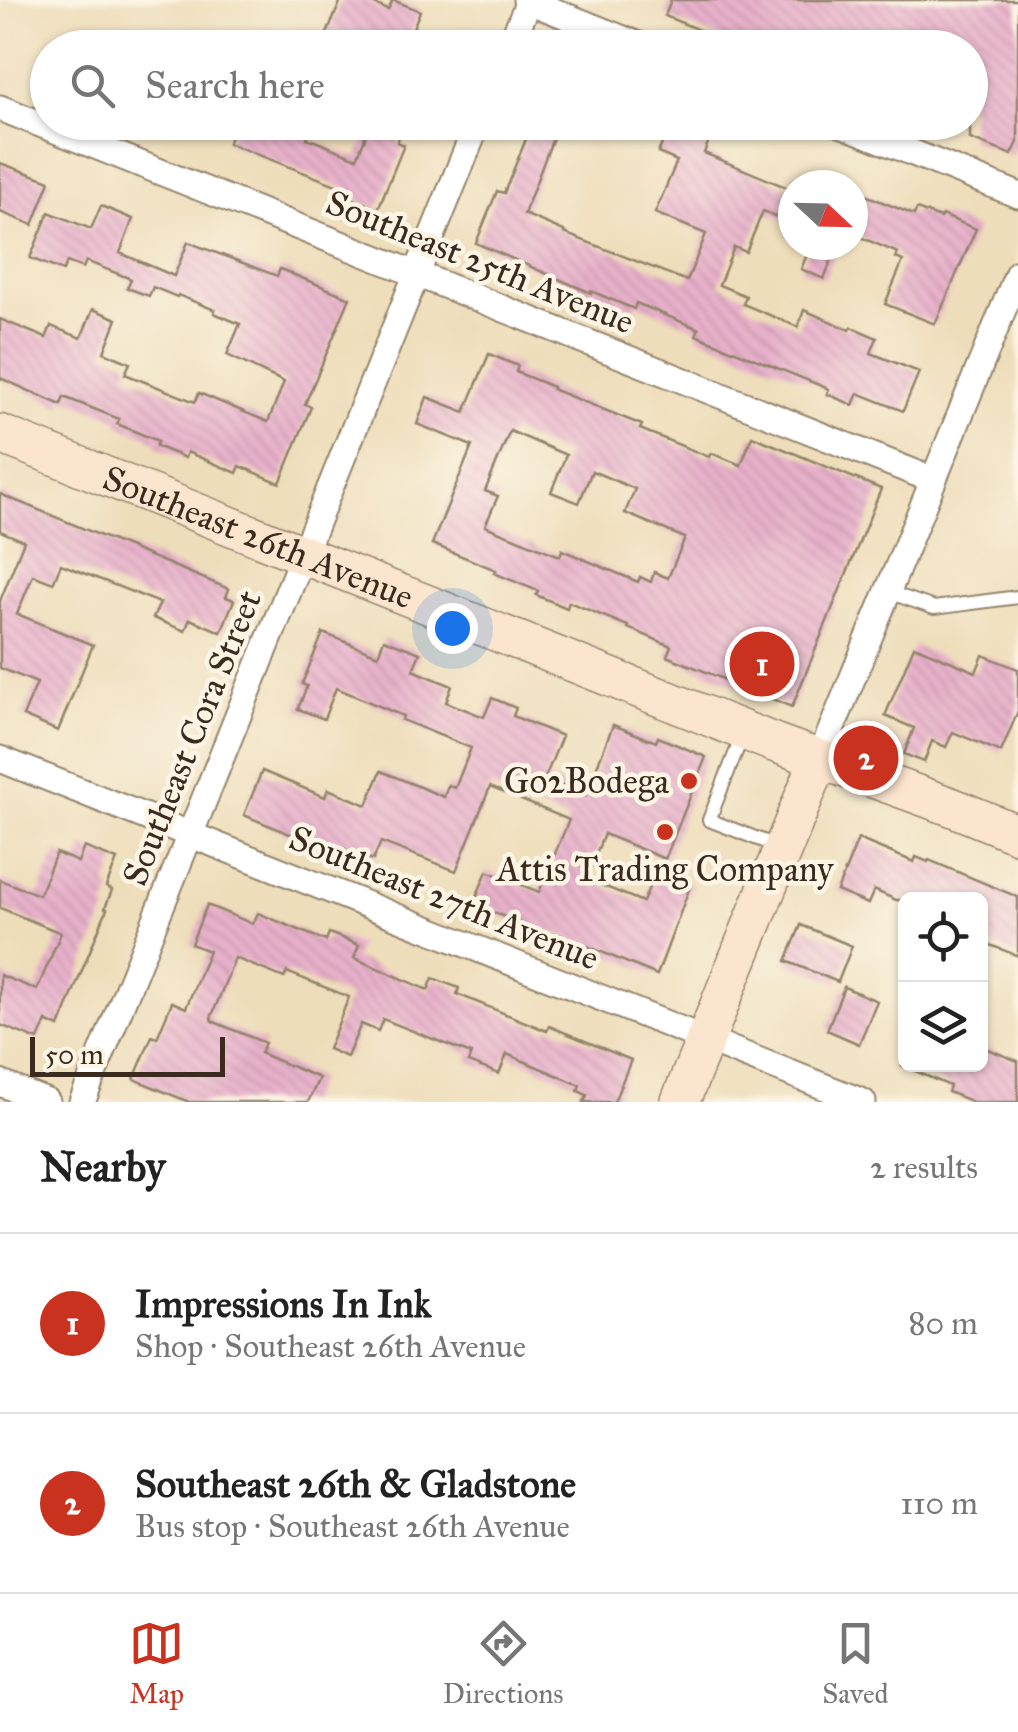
<!DOCTYPE html>
<meta charset="utf-8">
<style>
:root{--surface:#fff;--page:#f6f6f6;--text:#222;--muted:#767676;--line:#e0e0e0;--accent:#c8321e}
body{margin:0;font-family:"IM FELL Great Primer",serif;background:var(--page);color:var(--text)}
.controls{position:absolute;right:30px;bottom:30px;display:grid;overflow:hidden;border-radius:15px;box-shadow:0 2px 8px #0004}
.controls button{width:90px;height:90px;display:grid;place-items:center;padding:0;border:0;border-bottom:2px solid var(--line);background:var(--surface);color:var(--text);font:50px sans-serif}
.compass{position:absolute;left:778px;top:170px;width:90px;height:90px;border-radius:50%;background:var(--surface);box-shadow:0 2px 8px #0004;rotate:112deg}
.scale{position:absolute;left:30px;bottom:25px;width:195px;box-sizing:border-box;padding-left:10px;border:5px solid #3b2a1e;border-top:0;font-size:28px;line-height:35px;white-space:nowrap;color:#3b2a1e;-webkit-text-stroke:8px #fcf5e5;paint-order:stroke}
.you{position:absolute;left:452px;top:628px;width:35px;height:35px;margin:-25px;border:8px solid #fff;border-radius:50%;background:#1a73e8;box-shadow:0 0 0 15px #1a73e833}
.badge{display:grid;place-items:center;width:65px;height:65px;border-radius:50%;background:var(--accent);color:#fff;font-size:32px;font-weight:700}
.pin{position:absolute;translate:-50% -50%;border:5px solid #fff;box-shadow:0 2px 10px #0006}
.list{margin:0;padding:0;list-style:none}
h2{display:flex;justify-content:space-between;align-items:center;height:130px;margin:0;padding:0 40px;font-size:42px}
h2 small{font-size:32px;font-weight:400;color:var(--muted)}
.list li{display:grid;grid-template-columns:65px 1fr auto;gap:30px;align-items:center;box-sizing:border-box;height:180px;padding:0 40px;border-top:2px solid var(--line)}
.list b{display:block;font-size:38px;white-space:nowrap}
.list p{margin:0;font-size:32px;white-space:nowrap;color:var(--muted)}
.list em{font-size:32px;font-style:normal;color:var(--muted)}
.icon{flex:none;width:55px;height:55px;fill:none;stroke:currentColor;stroke-width:2;stroke-linecap:round;stroke-linejoin:round}
.map{position:relative;flex:none;width:1018px;height:1102px;overflow:hidden}
.search{position:absolute;background:var(--surface);box-shadow:0 2px 8px #0004;left:30px;right:30px;top:30px;height:110px;display:flex;align-items:center;gap:25px;box-sizing:border-box;padding:0 35px;border-radius:55px;color:var(--muted);font-size:38px}
.sheet{height:490px;background:var(--surface)}
nav{display:flex;justify-content:space-around;align-items:center;box-sizing:border-box;height:140px;border-top:2px solid var(--line);background:var(--surface);font-size:28px;color:var(--muted)}
nav a{display:grid;justify-items:center;gap:5px}
nav .on{color:var(--accent)}
.map>svg:first-child{display:block}
.building{fill:url(#building-back-hatch);fill-rule:evenodd}
.lines{fill:none;stroke-linecap:round;stroke-linejoin:round}
.lane-casing{stroke:#94846c;stroke-width:16}
.street-casing{stroke:#94846c;stroke-width:29}
.secondary-casing{stroke:#94846c;stroke-width:41}
.lane{stroke:#fff;stroke-width:12}
.street{stroke:#fff;stroke-width:25}
.secondary{stroke:#fce5cf;stroke-width:38}
.poi-dot{fill:#c8321e;stroke:#fcf5e5;stroke-width:4}
.labels{text-anchor:middle;dominant-baseline:central;stroke-width:9;stroke-linejoin:round;paint-order:stroke}
.street-label{font-size:35px;fill:#3b2a1e;stroke:#fcf5e5}
.poi-label{font-size:35px;fill:#3b2a1e;stroke:#fcf5e5;text-anchor:end}
</style>
<div class="map">
<svg width="1018" height="1102" viewBox="0 0 1018 1102">
<defs>
<pattern id="building-back-hatch" width="6" height="6" patternUnits="userSpaceOnUse" patternTransform="scale(2.5)"><rect width="6" height="6" fill="#e8b1cb"/><path d="M-1 5l2 2M0 0l6 6M5-1l2 2" fill="none" stroke="#c898ae"/></pattern>
</defs>
<rect width="100%" height="100%" fill="#fcf5e5"/>
<filter id="ink" filterUnits="userSpaceOnUse"><feTurbulence type="fractalNoise" baseFrequency=".01" numOctaves="2"/><feDisplacementMap in="SourceGraphic" scale="20" xChannelSelector="R" yChannelSelector="G"/><feConvolveMatrix kernelMatrix="1 2 1 2 8 2 1 2 1" color-interpolation-filters="sRGB"/></filter>
<filter id="wash" filterUnits="userSpaceOnUse"><feTurbulence type="fractalNoise" baseFrequency=".0048" numOctaves="4" result="noise"/><feDisplacementMap in="SourceGraphic" scale="40" xChannelSelector="R" yChannelSelector="G"/><feGaussianBlur stdDeviation="2.25" result="paint"/><feColorMatrix in="noise" values="0 0 0 0 0 0 0 0 0 0 0 0 0 0 0 0 0 1.4 0 .05"/><feComposite in="paint" operator="in"/></filter>
<g filter="url(#wash)">
<rect width="100%" height="100%" fill="#eeddba"/>
<g id="blocks">
<g class="building">
<path d="M341,0H365L388,10L393,0L420,11L405,48H321Z"/>
<path d="M671,0H1018V142L1012,155L970,139V48H743L665,16Z"/>
<path d="M237,122L313,123L307,138L357,158L371,122H405L397,142L404,145L378,209L342,194L344,188L228,143Z"/>
<path d="M533,122H559L524,214L564,231V233L687,281L706,234L655,213L677,161L658,153L671,122H694L713,130L704,153L793,190V224L763,211L746,252L734,247L719,285L746,296L743,304L798,327L804,310L850,330L852,327L877,338L871,353L919,372L903,411L858,393L853,405L827,394L829,389L696,335L699,329L636,303L634,309L591,291V293L476,243L497,191L504,193Z"/>
<path d="M0,163L50,181L33,225L0,212Z"/>
<path d="M853,190L914,215L917,209L940,218L942,215L976,229L935,324L885,304L903,261L896,258L898,253L853,234Z"/>
<path d="M101,206L133,219L120,253L174,276L188,242L277,276L280,269L350,298L305,404L311,407L280,483L240,466L237,473L187,452L185,458L156,446L158,441L117,424L119,419L64,397L61,405L0,378V319L46,338L51,326L81,338L93,309L117,319L104,352L130,363L125,374L195,402L199,393L268,422L284,382L227,355L240,324L214,313L215,310L178,295L177,297L153,287L149,296L127,288L131,279L86,261L83,268L67,262L63,271L30,258L49,212L91,229Z"/>
<path d="M811,245H837L824,279L801,269Z"/>
<path d="M489,354L518,366L516,372L553,387L552,389L642,425L640,429L709,457L711,453L741,465L752,436L881,489L792,707L667,656L671,646L628,628V626L569,602L567,608L536,595L538,591L494,573L496,570L432,544L472,446L417,424L427,397L465,412ZM510,431L566,455L551,492L579,503L592,471L635,489L625,513L685,538L668,578L654,572L651,582L640,577L638,582L562,550L560,556L485,526L498,496L485,491Z"/>
<path d="M0,494L229,589L226,597L234,600L221,632L190,619L185,631L153,618L160,603L61,564L53,583L33,575L17,614L93,645L58,731L23,716L37,683L0,668V601L24,541L0,531Z"/>
<path d="M323,633L378,655L384,639L420,653L413,670L452,686L446,702L484,717L492,698L516,708L513,716L562,736L545,778L586,795L613,725L656,742L658,737L706,757L665,859L604,834L586,879L643,902L656,870L691,884L657,975L556,933L554,937L485,909L487,904L475,900L487,871L539,892L569,820L490,787L456,871L381,842L373,860L328,843L326,849L244,815L262,771L325,797L328,789L367,805L381,771L444,797L448,785L455,788L471,748L402,720L403,716L336,688L324,719L298,709L307,686L302,684Z"/>
<path d="M914,646L976,672L983,655L1018,669V711L1001,752L953,732L946,747L932,741L924,762L904,754L914,728L885,716Z"/>
<path d="M858,839L914,862L916,857L928,862L929,860L1018,897V956L980,941V900H896L874,890L868,904L837,891Z"/>
<path d="M84,847L117,860L106,887L112,890L105,908L107,909L59,1027L46,1021L38,1040L0,1025V975L37,990L61,933L0,908V880L39,895L56,853L78,862Z"/>
<path d="M207,905L253,924L258,913L326,941L329,933L359,945L354,958L428,990L433,978L459,988L457,994L547,1031L549,1026L631,1060L614,1102H584L587,1095L578,1091L580,1085L507,1054L499,1074L468,1062L471,1054L383,1019L378,1031L361,1024L347,1057L328,1049L349,997L287,972L284,978L235,958L211,1018L212,1021L265,1043L260,1053L319,1078L308,1102H189L134,1079L152,1036L157,1038L172,1002L186,1008L209,951L191,944Z"/>
<path d="M801,925L852,946L838,982L786,961Z"/>
<path d="M844,987L877,1001L859,1044L827,1030Z"/>
<path d="M980,1046L1018,1061V1102H973L948,1092L950,1086L901,1065L980,1064Z"/>
</g>
</g>
</g>
<g filter="url(#ink)">
<use href="#blocks" fill-opacity="0" stroke="#94846c" stroke-width="2.5"/>
<g class="lines">
<defs>
<g id="lane">
<path d="M888,592L934,608L1018,597"/>
<path d="M743,734L709,820L781,848"/>
</g>
<g id="street">
<path d="M526,0L646,48"/>
<path d="M509,48L529,1"/>
<path d="M0,108L933,480"/>
<path d="M836,122L1018,195"/>
<path d="M0,759L863,1102"/>
<path d="M819,760L1018,273"/>
<path d="M0,1083L47,1102"/>
<path d="M82,1102L478,122"/>
</g>
<g id="secondary">
<path id="s1" d="M0,434L775,743L952,807L1018,834"/>
<path d="M680,1102L819,760"/>
</g>
</defs>
<use href="#lane" class="lane-casing"/>
<use href="#street" class="street-casing"/>
<use href="#secondary" class="secondary-casing"/>
<use href="#lane" class="lane"/>
<use href="#street" class="street"/>
<use href="#secondary" class="secondary"/>
</g>
</g>
<g class="poi-dot">
<circle cx="689" cy="781" r="10"/>
<circle cx="665" cy="832" r="10"/>
</g>
<g class="labels">
<g class="street-label">
<text transform="translate(480 262) rotate(22)">Southeast 25th Avenue</text>
<text stroke="none"><textPath href="#s1" startOffset="278">Southeast 26th Avenue</textPath></text>
<text transform="translate(192 738) rotate(-68)">Southeast Cora Street</text>
<text transform="translate(444 898) rotate(22)">Southeast 27th Avenue</text>
</g>
<g class="poi-label">
<text x="669" y="781">Go2Bodega</text>
<text x="665" y="869" text-anchor="middle">Attis Trading Company</text>
</g>
</g>
</svg>
<div class="controls">
<button><svg class="icon" aria-label="locate" viewBox="0 0 24 24"><circle cx="12" cy="12" r="6"/><path d="M12 2v4M12 18v4M2 12h4M18 12h4"/></svg></button>
<button><svg class="icon" aria-label="layers" viewBox="0 0 24 24"><path d="M12 4l9 5-9 5-9-5zM3 14l9 5 9-5"/></svg></button>
</div>
<svg class="compass" viewBox="-18 -18 36 36"><path d="M0-13l5 13h-10z" fill="#e53935"/><path d="M0 13l5-13h-10z" fill="#767676"/></svg>
<div class="scale">50 m</div>
<div class="you"></div>
<div class="pin badge" style="left:762px;top:664px">1</div>
<div class="pin badge" style="left:866px;top:758px">2</div>
<div class="search"><svg class="icon" aria-label="search" viewBox="0 0 24 24"><circle cx="10" cy="10" r="6"/><path d="M15 15l6 6"/></svg>Search here</div>
</div>
<section class="sheet">
<h2>Nearby<small>2 results</small></h2>
<ul class="list">
<li><span class="badge">1</span><div><b>Impressions In Ink</b><p>Shop · Southeast 26th Avenue</p></div><em>80 m</em></li>
<li><span class="badge">2</span><div><b>Southeast 26th &amp; Gladstone</b><p>Bus stop · Southeast 26th Avenue</p></div><em>110 m</em></li>
</ul>
</section>
<nav>
<a class="on"><svg class="icon" aria-label="map" viewBox="0 0 24 24"><path d="M3 6l6-2 6 2 6-2v14l-6 2-6-2-6 2zM9 4v14M15 6v14"/></svg>Map</a>
<a><svg class="icon" aria-label="directions" viewBox="0 0 24 24"><path d="M12 3l9 9-9 9-9-9zM9 14v-3h6M13 9l2 2-2 2"/></svg>Directions</a>
<a><svg class="icon" aria-label="saved" viewBox="0 0 24 24"><path d="M7 4h10v16l-5-4-5 4z"/></svg>Saved</a>
</nav>
